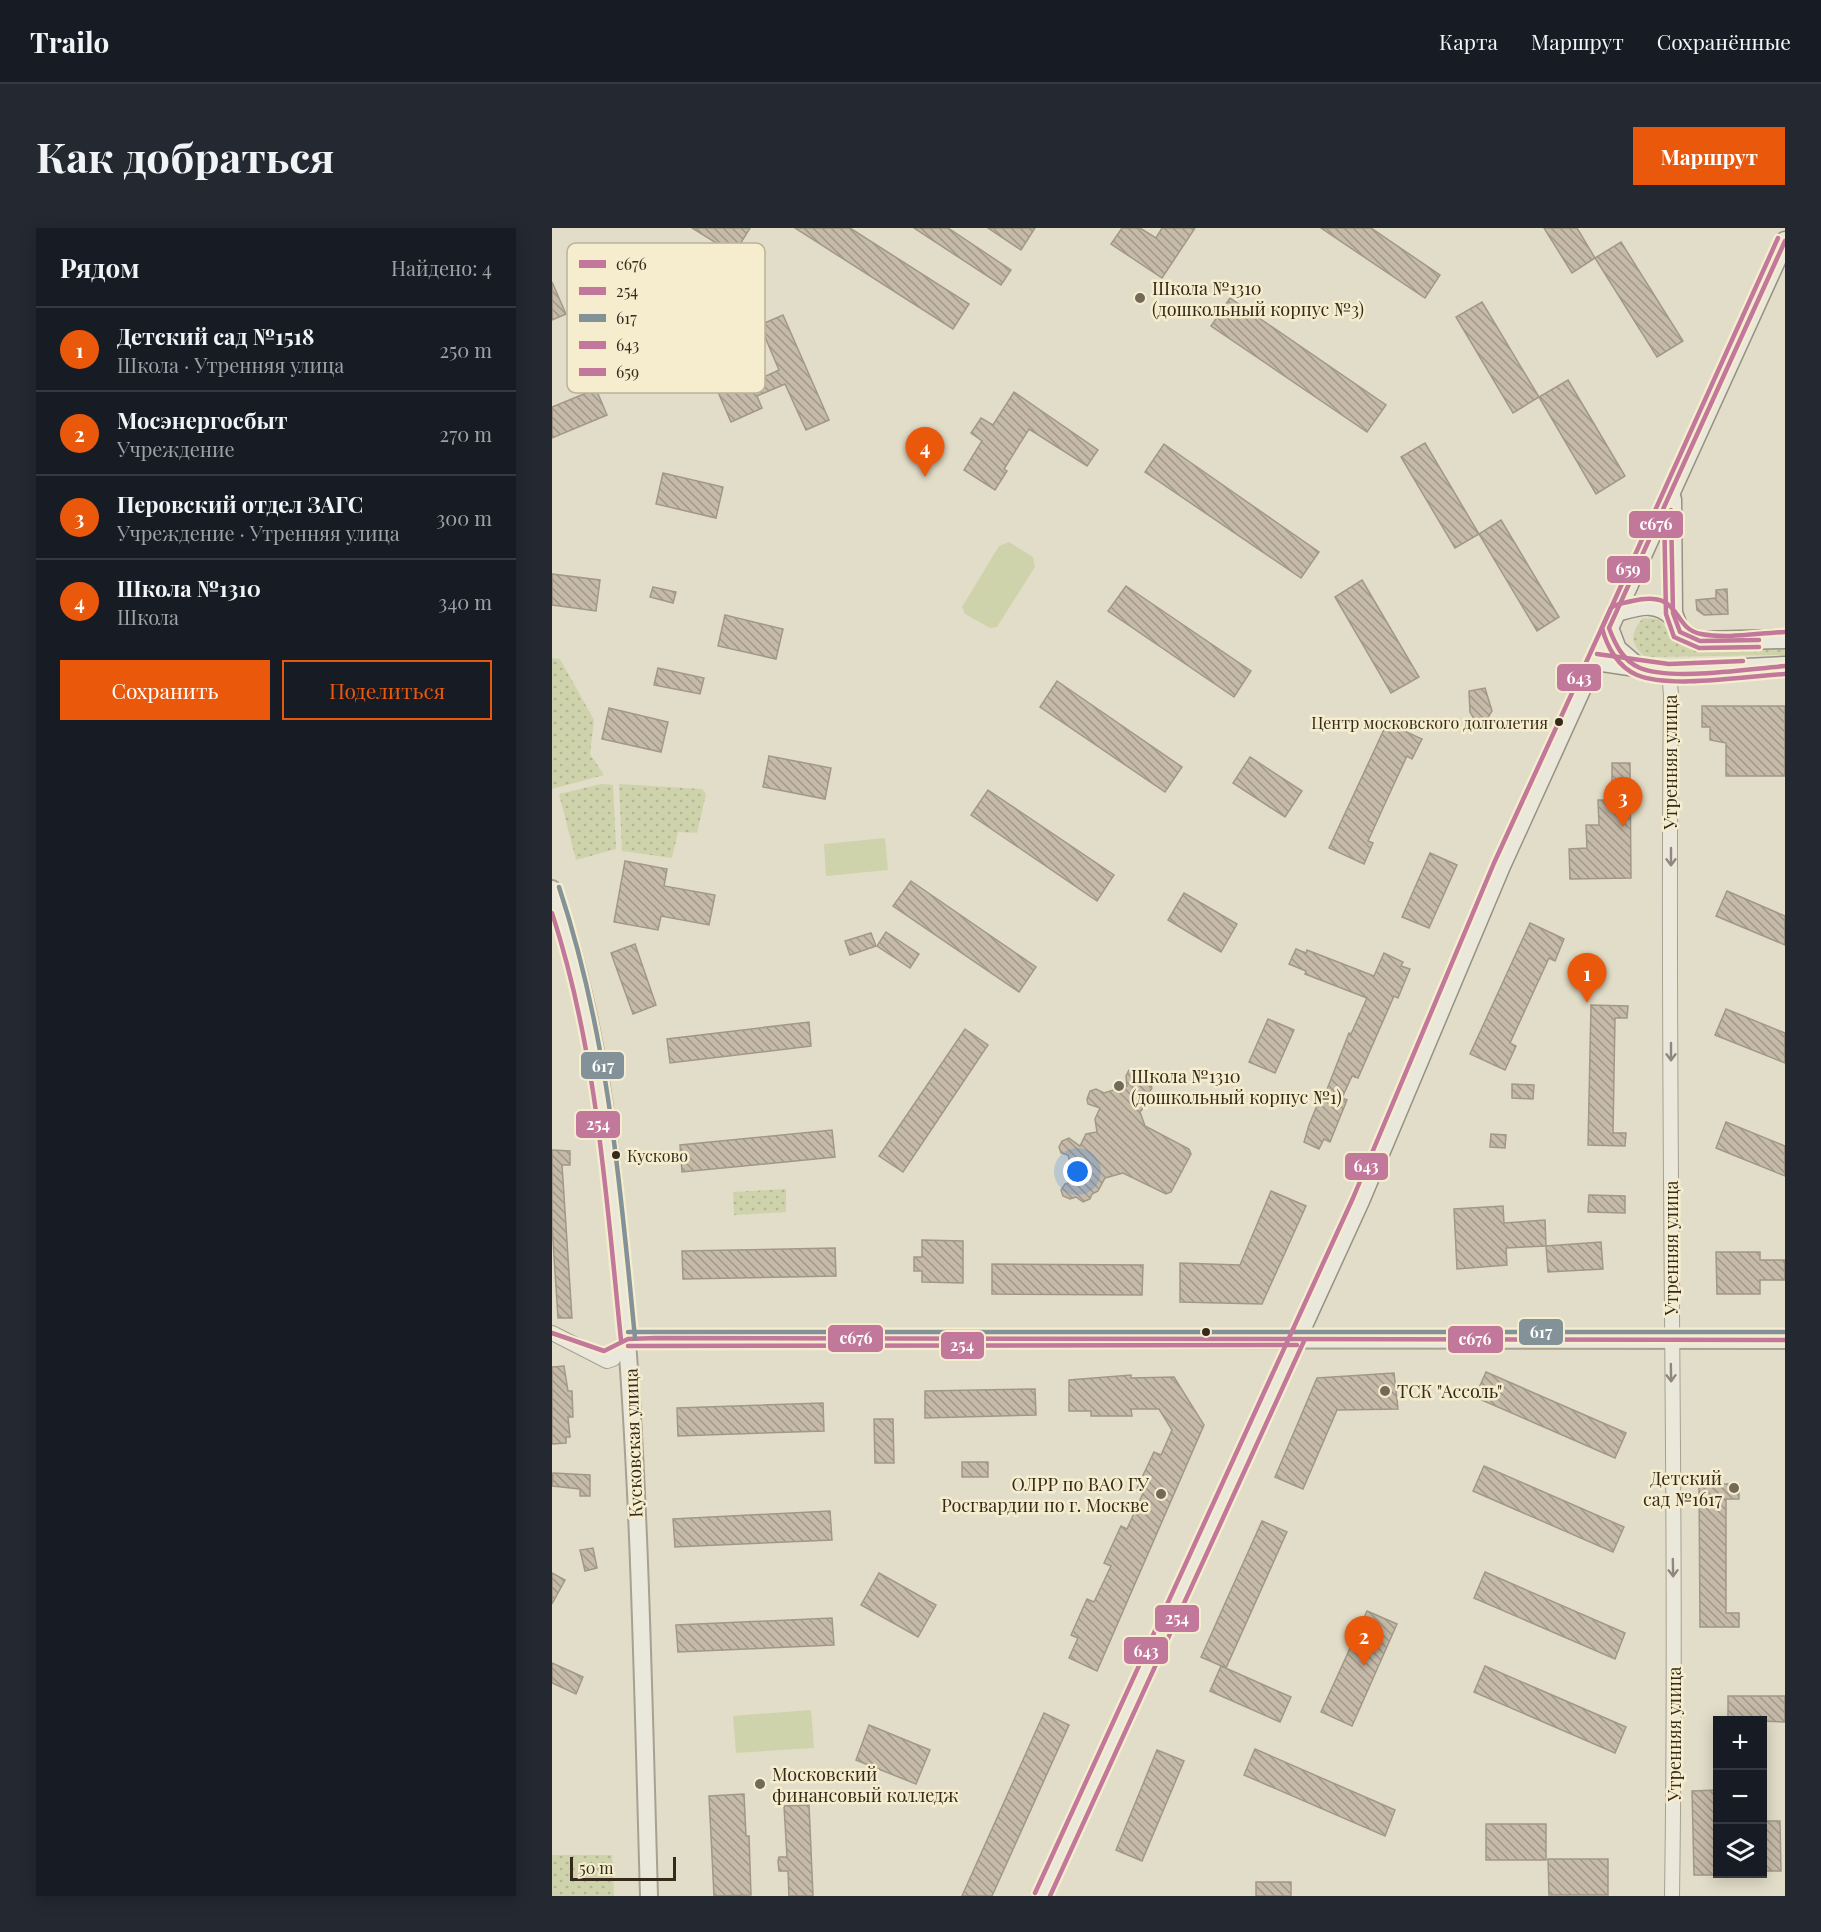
<!DOCTYPE html>
<html lang="ru">
<meta charset="utf-8">
<style>
:root{--surface:#171b24;--page:#242831;--text:#f1f3f6;--muted:#9ea1a6;--line:#363941;--accent:#ea580c}
body{margin:0;font-family:"Playfair Display",serif;background:var(--page);color:var(--text)}
.controls{position:absolute;right:18px;bottom:18px;display:grid;overflow:hidden;border-radius:0px;box-shadow:0 3px 15px #0003}
.controls button{width:54px;height:54px;display:grid;place-items:center;padding:0;border:0;border-bottom:2px solid var(--line);background:var(--surface);color:var(--text);font:30px sans-serif}
.scale{position:absolute;left:18px;bottom:15px;width:106px;box-sizing:border-box;padding-left:6px;border:3px solid #352a1c;border-top:0;font-size:16px;line-height:21px;white-space:nowrap;color:#352a1c;-webkit-text-stroke:4px #f5edce;paint-order:stroke}
.you{position:absolute;left:526px;top:944px;width:21px;height:21px;margin:-15px;border:4px solid #fff;border-radius:50%;background:#1a73e8;box-shadow:0 0 0 9px #1a73e833}
.badge{display:grid;place-items:center;width:39px;height:39px;border-radius:50%;background:var(--accent);color:#fff;font-size:20px;font-weight:700}
.pin{position:absolute;translate:-50% -50px;filter:drop-shadow(0 2px 3px #0008)}
.pin::after{content:'';position:absolute;top:32px;width:21px;height:18px;background:inherit;clip-path:polygon(0 0,100% 0,50% 100%)}
.list{margin:0;padding:0;list-style:none}
h2{display:flex;justify-content:space-between;align-items:center;height:78px;margin:0;padding:0 24px;font-size:26px}
h2 small{font-size:20px;font-weight:400;color:var(--muted)}
.list li{display:grid;grid-template-columns:39px 1fr auto;gap:18px;align-items:center;box-sizing:border-box;height:84px;padding:0 24px;border-top:2px solid var(--line)}
.list b{display:block;font-size:22px;white-space:nowrap}
.list p{margin:0;font-size:20px;white-space:nowrap;color:var(--muted)}
.list em{font-size:20px;font-style:normal;color:var(--muted)}
.actions{display:flex;gap:12px;padding:18px 24px}
.actions a{flex:1;padding:14px 0;border:2px solid var(--accent);border-radius:0px;text-align:center;font-size:21px;color:var(--accent)}
.actions .main{background:var(--accent);color:#fff}
.icon{flex:none;width:33px;height:33px;fill:none;stroke:currentColor;stroke-width:2;stroke-linecap:round;stroke-linejoin:round}
.map{position:relative;flex:none;width:1233px;height:1668px;overflow:hidden;border-radius:0px}
header{display:flex;align-items:center;gap:36px;box-sizing:border-box;height:84px;padding:0 30px;background:var(--surface);border-bottom:2px solid var(--line)}
header strong{font-size:28px}
nav{display:flex;gap:33px;margin-inline-start:auto;font-size:21px}
.intro{display:flex;align-items:center;justify-content:space-between;box-sizing:border-box;height:144px;padding:0 36px}
h1{margin:0;font-size:42px}
.button{padding:15px 27px;border-radius:0px;background:var(--accent);color:#fff;font-size:21px;font-weight:700}
main{display:flex;gap:36px;padding:0 36px}
aside{flex:1;background:var(--surface);border-radius:0px;box-shadow:0 3px 15px #0003}
.map>svg:first-child{display:block}
.grass{fill:url(#grass-dots)}
.pitch{fill:#cfd3ab}
.building{fill:url(#building-back-hatch);stroke:#a29888;stroke-width:1.5}
.lines{fill:none;stroke-linecap:round;stroke-linejoin:round}
.minor-casing{stroke:#a7a192;stroke-width:16}
.tertiary-casing{stroke:#a7a192;stroke-width:20}
.secondary-casing{stroke:#979182;stroke-width:21}
.minor{stroke:#eae7db;stroke-width:14}
.tertiary{stroke:#eae7db;stroke-width:16}
.secondary{stroke:#eae7db;stroke-width:18}
.bus-1-casing{stroke:#f5edce;stroke-width:9}
.bus-2-casing{stroke:#f5edce;stroke-width:9}
.bus-3-casing{stroke:#f5edce;stroke-width:9}
.bus-4-casing{stroke:#f5edce;stroke-width:9}
.bus-5-casing{stroke:#f5edce;stroke-width:9}
.bus-1{stroke:#c2789b;stroke-width:4.5}
.bus-2{stroke:#c2789b;stroke-width:4.5}
.bus-3{stroke:#839199;stroke-width:4.5}
.bus-4{stroke:#c2789b;stroke-width:4.5}
.bus-5{stroke:#c2789b;stroke-width:4.5}
.oneway{stroke:#90887c}
.poi-dot{fill:#726958;stroke:#f5edce;stroke-width:2}
.bus-dot{fill:#352a1c;stroke:#f5edce;stroke-width:2}
.labels{text-anchor:middle;dominant-baseline:central;stroke-width:5;stroke-linejoin:round;paint-order:stroke}
.bus-label{font-size:16px;fill:#352a1c;stroke:#f5edce;text-anchor:end}
.poi-label{font-size:18px;fill:#352a1c;stroke:#f5edce;text-anchor:start}
.street-label{font-size:18px;fill:#352a1c;stroke:#f5edce}
.key{fill:#f5edce;stroke:#bbb299;stroke-width:1.5}
.key-label{font-size:16px;fill:#352a1c}
.line-badge{stroke:#f5edce;stroke-width:2}
.badge-label{font-size:16px;text-anchor:middle;font-weight:bold;fill:#fff}
</style>
<header>
<strong>Trailo</strong>
<nav><a>Карта</a><a>Маршрут</a><a>Сохранённые</a></nav>
</header>
<div class="intro"><h1>Как добраться</h1><a class="button">Маршрут</a></div>
<main>
<aside>
<h2>Рядом<small>Найдено: 4</small></h2>
<ul class="list">
<li><span class="badge">1</span><div><b>Детский сад №1518</b><p>Школа · Утренняя улица</p></div><em>250 m</em></li>
<li><span class="badge">2</span><div><b>Мосэнергосбыт</b><p>Учреждение</p></div><em>270 m</em></li>
<li><span class="badge">3</span><div><b>Перовский отдел ЗАГС</b><p>Учреждение · Утренняя улица</p></div><em>300 m</em></li>
<li><span class="badge">4</span><div><b>Школа №1310</b><p>Школа</p></div><em>340 m</em></li>
</ul>
<div class="actions"><a class="main">Сохранить</a><a>Поделиться</a></div>
</aside>
<div class="map">
<svg width="1233" height="1668" viewBox="0 0 1233 1668">
<defs>
<pattern id="grass-dots" width="8" height="8" patternUnits="userSpaceOnUse" patternTransform="scale(1.5)"><rect width="8" height="8" fill="#cfd3ab"/><path d="M2 2h.1M6 6h.1" fill="none" stroke="#b2b593" stroke-width="1.8" stroke-linecap="round"/></pattern>
<pattern id="building-back-hatch" width="6" height="6" patternUnits="userSpaceOnUse" patternTransform="scale(1.5)"><rect width="6" height="6" fill="#c6bba9"/><path d="M-1 5l2 2M0 0l6 6M5-1l2 2" fill="none" stroke="#a29889"/></pattern>
</defs>
<rect width="100%" height="100%" fill="#e2ddc8"/>
<g class="grass">
<path d="M1091,390L1107,391L1127,416L1138,421L1233,419V427L1093,429C1078,416 1078,405 1091,390Z"/>
<path d="M0,430L8,431L42,492L38,526L52,547L0,561Z"/>
<path d="M49,556L61,557L64,621L24,632L7,566Z"/>
<path d="M67,556L150,561L154,566L145,605L126,604L120,630L70,623Z"/>
<path d="M234,961V984L182,987L181,964Z"/>
<path d="M0,1627H60L62,1668H0Z"/>
</g>
<g class="pitch">
<path d="M457,314L481,329L483,339L445,399L438,400L413,386L410,379L447,318Z"/>
<path d="M333,610L336,642L274,648L272,616Z"/>
<path d="M259,1482L262,1520L184,1525L181,1488Z"/>
</g>
<g class="building">
<path d="M140,0H198L182,26Z"/>
<path d="M243,0H298L417,76L401,101Z"/>
<path d="M362,0H396L459,42L449,57Z"/>
<path d="M436,0H483L469,22Z"/>
<path d="M570,0H588L604,10L610,0H643L610,50L559,16Z"/>
<path d="M769,0H819L888,47L873,70Z"/>
<path d="M992,0H1025L1043,30L1020,45Z"/>
<path d="M1069,14L1131,113L1105,129L1043,30Z"/>
<path d="M153,47L189,131L193,129L203,153L227,142L208,97L231,87L277,192L254,202L233,156L205,168L210,180L179,194L153,134L139,140L134,127L148,121L122,61Z"/>
<path d="M0,54L14,86L0,92Z"/>
<path d="M678,70L834,177L815,204L659,98Z"/>
<path d="M930,74L987,169L961,185L904,89Z"/>
<path d="M1016,152L1073,248L1044,266L987,169Z"/>
<path d="M44,161L55,187L0,210V179Z"/>
<path d="M462,164L546,222L535,238L477,201L452,241L455,243L443,262L412,242L430,213L419,205L429,190L441,197Z"/>
<path d="M873,215L927,306L903,320L849,229Z"/>
<path d="M612,216L767,324L749,350L593,244Z"/>
<path d="M111,245L171,259L164,290L104,276Z"/>
<path d="M949,292L1007,389L985,403L927,306Z"/>
<path d="M0,346L48,352L44,383L0,377Z"/>
<path d="M810,352L867,449L839,465L783,369Z"/>
<path d="M574,358L699,443L682,469L556,383Z"/>
<path d="M101,359L124,364L121,375L98,369Z"/>
<path d="M1175,361L1176,386L1152,387L1145,382L1144,372L1164,370V362Z"/>
<path d="M173,387L231,401L224,431L166,418Z"/>
<path d="M106,440L152,450L148,466L102,457Z"/>
<path d="M505,453L630,539L613,564L488,479Z"/>
<path d="M933,460L940,483L935,491L928,493L922,491L918,484L917,463Z"/>
<path d="M1150,478H1233V548H1174V515L1158,512V499H1150Z"/>
<path d="M57,480L116,494L109,524L50,511Z"/>
<path d="M835,495L870,511L860,531L855,528L836,569L816,613L821,615L812,636L777,620Z"/>
<path d="M217,528L279,540L273,571L211,559Z"/>
<path d="M698,529L750,563L733,589L681,555Z"/>
<path d="M1060,535H1078L1079,650L1018,651L1017,621L1035,620L1034,597H1047L1046,572H1060Z"/>
<path d="M436,562L562,647L545,673L419,587Z"/>
<path d="M878,625L905,637L877,700L850,689Z"/>
<path d="M73,633L115,641L112,658L163,667L157,697L109,688L106,702L62,694Z"/>
<path d="M359,653L484,739L467,764L341,678Z"/>
<path d="M1175,663L1233,688V717L1164,688Z"/>
<path d="M632,665L685,696L669,724L616,692Z"/>
<path d="M978,695L1012,711L1003,733L997,730L958,815L964,818L953,842L918,826Z"/>
<path d="M334,704L367,726L358,740L325,718Z"/>
<path d="M319,705L324,718L298,727L293,713Z"/>
<path d="M83,716L104,777L81,786L59,725Z"/>
<path d="M744,721L754,725L755,722L822,748L832,725L851,734L849,738L858,741L846,770L842,768L806,850L800,848L790,870L795,872L778,914L772,911L767,921L752,914L757,897L769,868L772,869L797,805L799,806L815,770L753,746L754,743L737,736Z"/>
<path d="M1039,777L1076,778L1075,790H1063L1061,905H1074L1073,918L1036,917Z"/>
<path d="M1174,781L1233,805V835L1163,807Z"/>
<path d="M716,791L742,802L723,845L697,834Z"/>
<path d="M257,794L259,818L118,835L115,811Z"/>
<path d="M413,801L436,817L351,944L327,928Z"/>
<path d="M583,840L598,853L600,860L596,866L597,873L588,884L593,898L637,921L639,926L619,964L614,966L571,945L553,950L546,963L540,966L538,971L531,974L524,969L518,971L511,968L509,962L513,956L523,953L516,927L509,925L507,919L510,913L517,910L528,918L534,906L545,904L543,891L548,880L536,876L535,871L538,863L544,861L552,865L575,858L574,848L577,842Z"/>
<path d="M960,856L982,857L981,871L960,870Z"/>
<path d="M1174,894L1233,918V948L1164,920Z"/>
<path d="M280,902L283,929L130,944L128,917Z"/>
<path d="M939,906L954,907L953,920L938,919Z"/>
<path d="M0,922L18,923V937H10L20,1090H6L0,998Z"/>
<path d="M719,963L754,978L710,1076L628,1074V1035L688,1037Z"/>
<path d="M1037,967L1073,968V985L1036,984Z"/>
<path d="M951,978L952,995L993,992L994,1018L954,1020L955,1037L905,1041L902,981Z"/>
<path d="M370,1012L411,1013V1055L370,1054V1043H362V1029H370Z"/>
<path d="M1049,1014L1051,1041L996,1044L994,1018Z"/>
<path d="M283,1020L284,1048L131,1051L130,1023Z"/>
<path d="M1164,1024H1208V1032H1233V1052H1208V1066H1165Z"/>
<path d="M440,1036L591,1037L590,1067L440,1066Z"/>
<path d="M12,1138L16,1163H20L21,1189H16L18,1209H14V1215L0,1216V1139Z"/>
<path d="M934,1144L1074,1205L1063,1230L923,1169Z"/>
<path d="M842,1145L846,1181L785,1182L751,1261L723,1249L765,1150Z"/>
<path d="M579,1147V1150L622,1149L652,1197L545,1443L517,1430L526,1410L519,1407L535,1371L542,1374L559,1338L552,1335L569,1298L575,1301L592,1263L585,1260L602,1224L609,1227L620,1202L607,1181H579L580,1188H539V1183H517V1152Z"/>
<path d="M483,1161L484,1187L373,1190V1163Z"/>
<path d="M271,1175L272,1203L126,1208L125,1180Z"/>
<path d="M322,1191H341L342,1235H323Z"/>
<rect x="410" y="1234" width="26" height="15"/>
<path d="M932,1238L1072,1299L1061,1324L921,1263Z"/>
<path d="M1,1245L38,1247V1268H28V1261L0,1258Z"/>
<path d="M1147,1256H1187V1271H1174V1385H1187V1399H1148Z"/>
<path d="M278,1283L280,1312L123,1319L121,1291Z"/>
<path d="M710,1293L735,1304L674,1440L649,1429Z"/>
<path d="M41,1320L45,1340L33,1343L28,1322Z"/>
<path d="M933,1344L1073,1405L1063,1431L922,1370Z"/>
<path d="M0,1345L13,1352L0,1376Z"/>
<path d="M327,1345L384,1377L366,1409L309,1377Z"/>
<path d="M815,1383L845,1396L800,1498L769,1484Z"/>
<path d="M280,1390L282,1417L126,1424L124,1397Z"/>
<path d="M0,1435L31,1449L24,1466L0,1455Z"/>
<path d="M669,1438L739,1469L728,1494L658,1463Z"/>
<path d="M933,1438L1074,1499L1063,1525L922,1464Z"/>
<path d="M1176,1468H1233V1494L1176,1492Z"/>
<path d="M492,1485L517,1497L440,1668H410Z"/>
<path d="M317,1497L378,1522L364,1556L304,1532Z"/>
<path d="M703,1521L843,1582L833,1608L692,1547Z"/>
<path d="M605,1522L632,1533L590,1633L564,1622Z"/>
<path d="M1166,1562V1647H1142L1140,1563Z"/>
<path d="M192,1566L194,1608H197L199,1667L162,1668L157,1568Z"/>
<path d="M257,1577L261,1668H237L236,1643H227L226,1633L227,1629H235L232,1578Z"/>
<path d="M1210,1593H1228L1229,1643H1210Z"/>
<rect x="934" y="1596" width="60" height="36"/>
<path d="M996,1631H1056V1667H997Z"/>
<rect x="704" y="1654" width="35" height="14"/>
</g>
<g class="lines">
<defs>
<g id="minor">
<path d="M1117,444L1119,467C1114,868 1126,1268 1120,1668"/>
<path d="M0,1105L55,1133L61,1131L76,1111"/>
</g>
<g id="tertiary">
<path d="M0,661C47,789 60,927 71,1062C88,1263 91,1466 97,1668"/>
<path d="M76,1111L1233,1112"/>
</g>
<g id="secondary">
<path d="M1120,271L1121,385L1128,404L1148,413L1233,411"/>
<path d="M1065,384C1086,378 1105,371 1122,390"/>
<path d="M1057,400L1065,421L1086,439"/>
<path d="M1044,433L1117,444L1233,438"/>
<path d="M490,1668L808,973L949,638L1233,13"/>
</g>
</defs>
<use href="#minor" class="minor-casing"/>
<use href="#tertiary" class="tertiary-casing"/>
<use href="#secondary" class="secondary-casing"/>
<use href="#minor" class="minor"/>
<use href="#tertiary" class="tertiary"/>
<use href="#secondary" class="secondary"/>
<defs>
<g id="bus-1">
<path d="M1233,13L1057,400C1063,416 1071,433 1088,440C1120,453 1196,441 1233,438"/>
<path d="M1119,282L1121,385L1128,404L1148,413L1207,412"/>
<path d="M0,1105L52,1123L76,1111L104,1110L1233,1112"/>
</g>
<g id="bus-2">
<path d="M0,685C45,823 54,968 69,1112"/>
<path d="M76,1118L745,1117"/>
<path d="M498,1668L752,1113"/>
</g>
<g id="bus-3">
<path d="M7,659C56,807 68,956 83,1110"/>
<path d="M76,1104H1233"/>
</g>
<g id="bus-4">
<path d="M1045,426L1117,436L1191,433"/>
<path d="M483,1665L801,970L942,635L1059,380C1064,375 1073,375 1080,373C1132,361 1118,400 1149,406C1176,411 1206,405 1233,404"/>
</g>
<g id="bus-5">
<path d="M1226,10L1050,400C1055,419 1066,439 1085,447C1119,461 1195,448 1233,446"/>
<path d="M1112,282L1114,386L1122,409L1147,420L1207,419"/>
</g>
</defs>
<use href="#bus-1" class="bus-1-casing"/>
<use href="#bus-2" class="bus-2-casing"/>
<use href="#bus-3" class="bus-3-casing"/>
<use href="#bus-4" class="bus-4-casing"/>
<use href="#bus-5" class="bus-5-casing"/>
<use href="#bus-1" class="bus-1"/>
<use href="#bus-2" class="bus-2"/>
<use href="#bus-3" class="bus-3"/>
<use href="#bus-4" class="bus-4"/>
<use href="#bus-5" class="bus-5"/>
</g>
<defs><path id="oneway-shaft" d="M-6 0H5M1.5-3L5.5 0L1.5 3" fill="none" stroke-width="1.6" stroke-linecap="round" stroke-linejoin="round" transform="scale(1.5)"/></defs>
<g class="oneway">
<use href="#oneway-shaft" transform="translate(1119 629) rotate(90)"/>
<use href="#oneway-shaft" transform="translate(1119 824) rotate(90)"/>
<use href="#oneway-shaft" transform="translate(1119 1145) rotate(89)"/>
<use href="#oneway-shaft" transform="translate(1121 1340) rotate(89)"/>
</g>
<g class="poi-dot">
<circle cx="588" cy="70" r="6"/>
<circle cx="567" cy="858" r="6"/>
<circle cx="833" cy="1163" r="6"/>
<circle cx="1182" cy="1260" r="6"/>
<circle cx="609" cy="1266" r="6"/>
<circle cx="208" cy="1556" r="6"/>
</g>
<g class="bus-dot">
<circle cx="1007" cy="494" r="5"/>
<circle cx="64" cy="927" r="5"/>
<circle cx="654" cy="1104" r="5"/>
</g>
<g class="labels">
<g class="bus-label">
<text x="996" y="494">Центр московского долголетия</text>
<text x="75" y="927" text-anchor="start">Кусково</text>
</g>
<g class="poi-label">
<text x="600" y="60">Школа №1310<tspan x="600" dy="21">(дошкольный корпус №3)</tspan></text>
<text x="579" y="848">Школа №1310<tspan x="579" dy="21">(дошкольный корпус №1)</tspan></text>
<text x="845" y="1163">ТСК "Ассоль"</text>
<text x="1170" y="1250" text-anchor="end">Детский<tspan x="1170" dy="21">сад №1617</tspan></text>
<text x="597" y="1256" text-anchor="end">ОЛРР по ВАО ГУ<tspan x="597" dy="21">Росгвардии по г. Москве</tspan></text>
<text x="220" y="1546">Московский<tspan x="220" dy="21">финансовый колледж</tspan></text>
</g>
<g class="street-label">
<text transform="translate(1118 534) rotate(-90)">Утренняя улица</text>
<text transform="translate(1119 1020) rotate(-90)">Утренняя улица</text>
<text transform="translate(81 1215) rotate(-92)">Кусковская улица</text>
<text transform="translate(1122 1506) rotate(-90)">Утренняя улица</text>
</g>
</g>
<rect x="15" y="15" width="198" height="150" rx="9" class="key"/>
<rect x="27" y="32" width="27" height="8" fill="#c2789b"/>
<rect x="27" y="59" width="27" height="8" fill="#c2789b"/>
<rect x="27" y="86" width="27" height="8" fill="#839199"/>
<rect x="27" y="113" width="27" height="8" fill="#c2789b"/>
<rect x="27" y="140" width="27" height="8" fill="#c2789b"/>
<g class="key-label">
<text x="64" y="42">с676</text>
<text x="64" y="69">254</text>
<text x="64" y="96">617</text>
<text x="64" y="123">643</text>
<text x="64" y="150">659</text>
</g>
<g class="line-badge">
<rect x="1076" y="282" width="56" height="29" rx="6" fill="#c2789b"/>
<rect x="1054" y="327" width="45" height="29" rx="6" fill="#c2789b"/>
<rect x="1004" y="435" width="46" height="29" rx="6" fill="#c2789b"/>
<rect x="28" y="823" width="45" height="29" rx="6" fill="#839199"/>
<rect x="23" y="882" width="46" height="29" rx="6" fill="#c2789b"/>
<rect x="792" y="924" width="45" height="29" rx="6" fill="#c2789b"/>
<rect x="966" y="1090" width="46" height="28" rx="6" fill="#839199"/>
<rect x="275" y="1096" width="57" height="29" rx="6" fill="#c2789b"/>
<rect x="895" y="1097" width="57" height="29" rx="6" fill="#c2789b"/>
<rect x="388" y="1103" width="45" height="29" rx="6" fill="#c2789b"/>
<rect x="602" y="1376" width="46" height="29" rx="6" fill="#c2789b"/>
<rect x="571" y="1408" width="46" height="29" rx="6" fill="#c2789b"/>
</g>
<g class="badge-label">
<text x="1104" y="302">с676</text>
<text x="1076" y="347">659</text>
<text x="1027" y="456">643</text>
<text x="51" y="844">617</text>
<text x="46" y="902">254</text>
<text x="814" y="944">643</text>
<text x="989" y="1110">617</text>
<text x="304" y="1116">с676</text>
<text x="923" y="1117">с676</text>
<text x="410" y="1123">254</text>
<text x="625" y="1396">254</text>
<text x="594" y="1429">643</text>
</g>
</svg>
<div class="controls">
<button>+</button>
<button>−</button>
<button><svg class="icon" aria-label="layers" viewBox="0 0 24 24"><path d="M12 4l9 5-9 5-9-5zM3 14l9 5 9-5"/></svg></button>
</div>
<div class="scale">50 m</div>
<div class="you"></div>
<div class="pin badge" style="left:1035px;top:775px">1</div>
<div class="pin badge" style="left:812px;top:1438px">2</div>
<div class="pin badge" style="left:1071px;top:599px">3</div>
<div class="pin badge" style="left:373px;top:249px">4</div>
</div>
</main>
